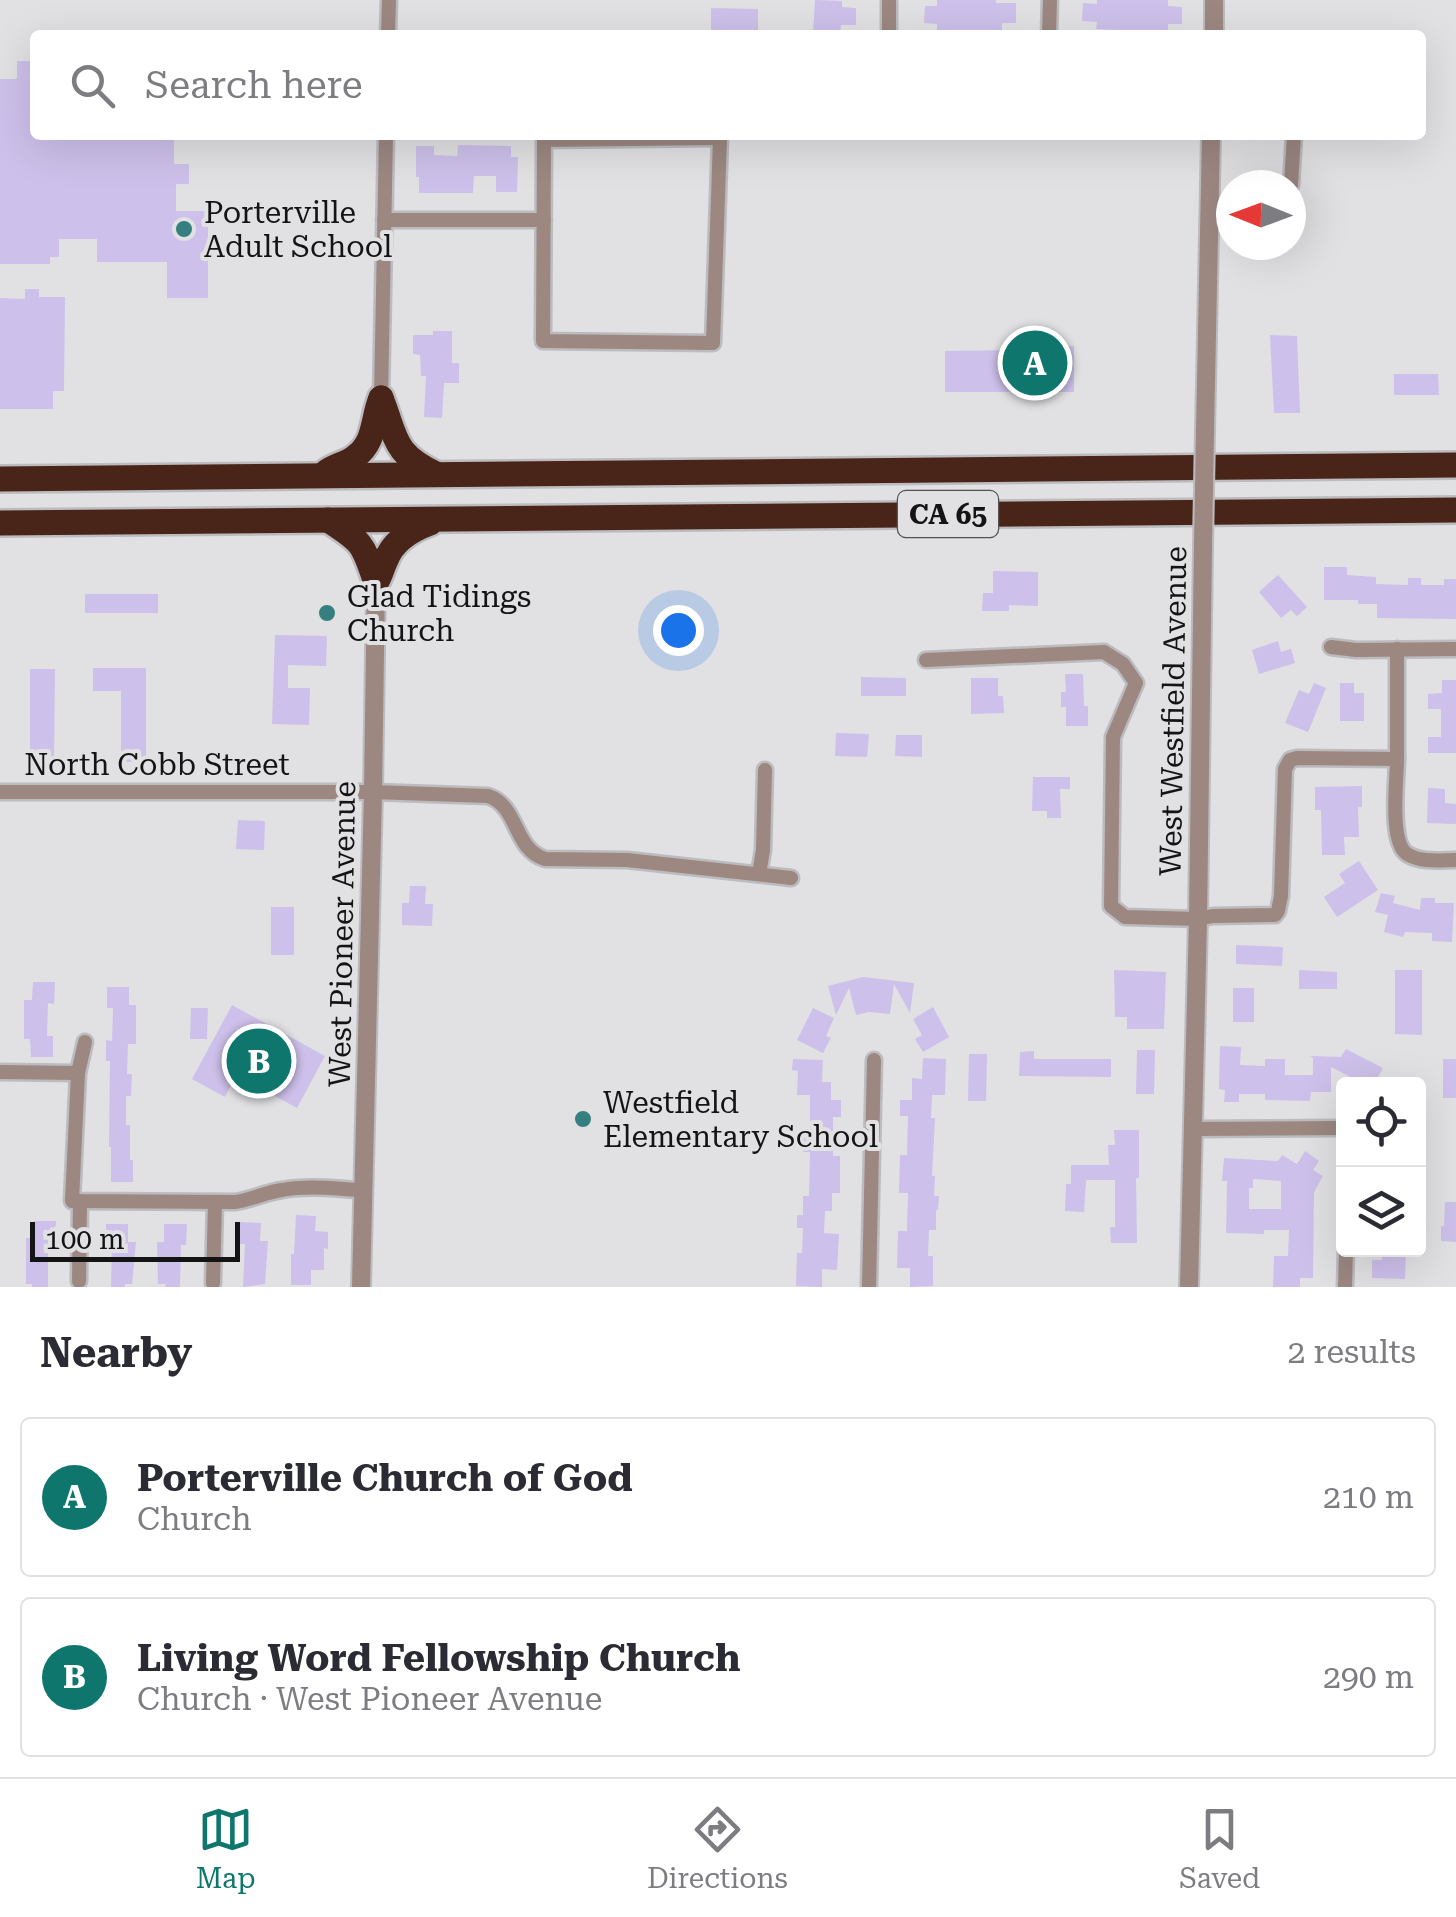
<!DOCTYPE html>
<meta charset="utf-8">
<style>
:root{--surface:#fff;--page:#f7f7f7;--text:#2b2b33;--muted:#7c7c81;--line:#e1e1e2;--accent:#0f766e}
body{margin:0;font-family:"Roboto Serif",serif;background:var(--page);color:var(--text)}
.controls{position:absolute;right:30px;bottom:30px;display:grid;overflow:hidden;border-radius:10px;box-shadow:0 10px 40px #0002}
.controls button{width:90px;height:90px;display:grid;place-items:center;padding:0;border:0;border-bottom:2px solid var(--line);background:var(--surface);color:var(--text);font:50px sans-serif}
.compass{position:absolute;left:1216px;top:170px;width:90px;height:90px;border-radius:50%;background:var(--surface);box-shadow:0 10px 40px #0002;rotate:271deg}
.scale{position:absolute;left:30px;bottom:25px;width:210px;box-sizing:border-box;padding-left:10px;border:5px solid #141415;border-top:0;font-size:28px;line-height:35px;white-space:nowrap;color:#141415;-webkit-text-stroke:8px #e1e1e4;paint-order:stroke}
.you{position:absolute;left:678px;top:630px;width:35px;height:35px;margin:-25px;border:8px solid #fff;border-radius:50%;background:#1a73e8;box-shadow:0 0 0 15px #1a73e833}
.badge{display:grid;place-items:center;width:65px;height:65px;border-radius:50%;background:var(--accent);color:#fff;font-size:32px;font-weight:700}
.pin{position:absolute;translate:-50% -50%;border:5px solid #fff;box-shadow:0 2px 10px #0006}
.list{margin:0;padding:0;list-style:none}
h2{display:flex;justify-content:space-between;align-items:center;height:130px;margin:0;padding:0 40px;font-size:42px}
h2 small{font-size:32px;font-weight:400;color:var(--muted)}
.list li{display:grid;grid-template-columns:65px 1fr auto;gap:30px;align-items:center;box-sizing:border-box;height:160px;margin:0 20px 20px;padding:0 20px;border:2px solid var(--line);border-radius:10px}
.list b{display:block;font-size:38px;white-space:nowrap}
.list p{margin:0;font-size:32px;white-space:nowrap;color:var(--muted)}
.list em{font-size:32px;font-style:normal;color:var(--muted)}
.icon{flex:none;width:55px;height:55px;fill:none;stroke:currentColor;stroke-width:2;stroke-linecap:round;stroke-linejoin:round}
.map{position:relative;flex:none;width:1456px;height:1287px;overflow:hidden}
.search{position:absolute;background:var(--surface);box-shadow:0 10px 40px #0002;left:30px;right:30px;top:30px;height:110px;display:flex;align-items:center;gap:25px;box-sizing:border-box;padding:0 35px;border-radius:10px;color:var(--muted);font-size:38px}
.sheet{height:490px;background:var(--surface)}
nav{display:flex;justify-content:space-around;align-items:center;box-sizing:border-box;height:140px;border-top:2px solid var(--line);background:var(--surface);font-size:28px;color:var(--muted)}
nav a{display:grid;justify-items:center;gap:5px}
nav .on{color:var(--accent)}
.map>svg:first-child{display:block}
.building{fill:#cdc0ea;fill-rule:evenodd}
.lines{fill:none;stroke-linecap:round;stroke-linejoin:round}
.minor-casing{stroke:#bcbcbf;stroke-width:19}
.tertiary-casing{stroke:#bcbcbf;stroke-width:22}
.motorway-casing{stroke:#bcbcbf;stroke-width:30}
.minor{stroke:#9c8781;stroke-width:14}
.tertiary{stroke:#9c8781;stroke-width:18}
.motorway{stroke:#492419;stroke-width:25}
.tertiary-bridge-casing{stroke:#bcbcbf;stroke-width:22;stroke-linecap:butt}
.tertiary-bridge{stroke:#9c8781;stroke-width:18}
.poi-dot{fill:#367f80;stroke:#e1e1e4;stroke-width:4}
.labels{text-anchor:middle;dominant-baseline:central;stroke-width:8;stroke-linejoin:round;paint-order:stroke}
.shield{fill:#e1e1e4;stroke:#525253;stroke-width:2.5}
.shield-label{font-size:28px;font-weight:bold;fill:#141415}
.poi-label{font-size:30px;fill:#141415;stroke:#e1e1e4;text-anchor:start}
.street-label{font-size:30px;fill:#141415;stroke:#e1e1e4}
</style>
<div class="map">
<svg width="1456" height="1287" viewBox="0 0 1456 1287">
<rect width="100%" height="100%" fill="#e1e1e4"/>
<g class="building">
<path d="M815,0L842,1V7L856,8V25H841L840,34L813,33Z"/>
<path d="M937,0H996V3H1016V23H1002V32H937V24L924,23L925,6H937Z"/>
<path d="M1097,0H1168V6L1182,7V24H1168V32L1096,29L1097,22L1082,21L1083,3L1097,4Z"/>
<path d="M711,8L758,9V35H711Z"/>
<path d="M17,61H35V135H174V164H189V184H176V211H208V298H167V262H97V239H59V257H50V264H0V79H17Z"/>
<path d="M458,145L511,146V157H518L517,192H496V176H474L473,193H419V177H416V146H434V155L457,156Z"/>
<path d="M25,289H39V297H65L64,391H53V409H0V298L25,299Z"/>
<path d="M433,331H452V363H459V383H444L442,418L424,417L426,376H421L420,355L413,354V335H433Z"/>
<path d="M1270,335L1297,336L1300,413H1274Z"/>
<path d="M1016,346H1074V392H945V351L1016,350Z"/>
<path d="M1394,374H1438L1439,395H1394Z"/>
<path d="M1324,567H1347V575L1376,577V584L1408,585V578H1421V585H1444V579H1456V619L1377,618V604H1358V600H1324Z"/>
<path d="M993,571L1038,572V606L1009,605V611H982L983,593H993Z"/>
<path d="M1278,575L1307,607L1297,616L1291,610L1281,618L1259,592Z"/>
<rect x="85" y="594" width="73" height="19"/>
<path d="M275,635L327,636L326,666L288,665V688H310L309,725L272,724Z"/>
<path d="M1278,641L1281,652L1291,649L1295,663L1259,674L1252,650Z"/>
<path d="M93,668H146V762H121V691H93Z"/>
<path d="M30,669H55L54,762H30Z"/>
<path d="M1065,674H1083L1084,706H1088V726H1066V707H1061V692H1066Z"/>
<path d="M861,677L906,678V696H861Z"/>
<path d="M971,678H998V696H1003L1004,713L971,714Z"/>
<path d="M1442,680H1456V753H1428V737H1441V709H1428V694L1442,693Z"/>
<path d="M1314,683L1326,688L1308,732L1285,723L1299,690L1309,694Z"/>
<path d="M1340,683H1354V693H1364V721H1340Z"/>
<path d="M836,733L869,734L867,757L835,756Z"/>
<path d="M896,735H922V757L895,756Z"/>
<path d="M1033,777H1070V789H1060L1061,818H1047V811H1032Z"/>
<path d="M1362,786V807H1358L1359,837H1344L1345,855H1322L1321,810H1315V787Z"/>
<path d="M1428,788L1445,789V803L1456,804V824L1427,823Z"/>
<path d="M238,820L265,821L264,850L236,849Z"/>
<path d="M1359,861L1378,890L1337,917L1324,897L1345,883L1339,874Z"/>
<path d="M410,886H426L425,904H433L432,926L402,925V903H409Z"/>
<path d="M1381,893L1395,896L1393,903L1420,910L1421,898H1435V903H1454L1452,942L1432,941V933L1405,932L1403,937L1384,932L1388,915L1375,912Z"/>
<rect x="271" y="907" width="23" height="48"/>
<path d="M1236,945L1283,947L1282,966L1236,964Z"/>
<path d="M1114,970L1166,972L1164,1029H1127V1017H1115Z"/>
<path d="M1299,970L1337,972V989H1299Z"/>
<path d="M1395,970H1422V1035L1395,1034Z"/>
<path d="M863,977L914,983L910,1013L894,984L890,1014L869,1012L856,1015L849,988L836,1015L828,986Z"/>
<path d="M33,982H55L54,1004L48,1003L47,1036H53V1057H31L30,1039H24V1000H32Z"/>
<path d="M107,987H129V1005H136V1044H128L127,1074H132L131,1096H126V1125H130V1160H133V1182H111V1147H109L110,1061H106V1040L112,1041L113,1008H107Z"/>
<rect x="1233" y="988" width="21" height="34"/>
<path d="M232,1005L325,1056L297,1108L236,1075L225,1097L192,1079Z"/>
<path d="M933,1007L949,1037L923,1052L915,1039L922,1035L913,1019Z"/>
<path d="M191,1008H208L207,1039H190Z"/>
<path d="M813,1008L834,1018L826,1036L831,1038L823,1053L797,1040Z"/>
<path d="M1220,1046L1241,1047L1240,1065L1265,1066V1059H1285V1075H1313V1058L1310,1056L1341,1057L1346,1049L1383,1068L1374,1084H1364L1331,1067V1092H1311L1310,1101L1265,1100V1094H1239V1102H1224L1225,1090L1219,1089Z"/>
<path d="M1137,1050H1155L1154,1094H1136Z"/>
<path d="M1034,1051V1059H1111V1077L1019,1076L1020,1052Z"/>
<path d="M969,1054H987L986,1101H968Z"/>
<path d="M923,1058L946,1059L945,1095H932L931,1118H935L932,1176H935L934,1196H939L938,1210H936V1230H929L928,1256H933V1286L910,1287V1268H897L898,1231H907L908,1193H899L900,1155H907L908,1116H900V1100H912V1078L922,1079Z"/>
<path d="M793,1059L823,1060L822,1082H831V1100H841V1117H833V1156H840V1193H832V1211H825L824,1233L839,1234L837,1270L822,1269V1287L796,1286L797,1253H802L803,1228H797V1215H803V1196H809L810,1152H803L804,1137H810V1095H797L798,1071L792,1070Z"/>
<rect x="1443" y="1059" width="13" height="39"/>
<path d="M1114,1130H1139V1178H1136L1137,1243H1111L1110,1227H1115V1180H1086L1084,1212L1065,1211L1066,1184H1071V1165H1109L1108,1145H1115Z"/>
<path d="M1305,1151L1319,1161L1313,1170L1323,1176L1314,1192L1313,1278H1300V1287H1273L1274,1256H1288L1289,1230H1264V1234L1226,1233L1227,1181H1222L1224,1158L1278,1161L1282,1155L1297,1164ZM1253,1179L1281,1181V1209H1249V1188H1253Z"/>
<path d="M1445,1202H1456V1242L1441,1241V1226H1444Z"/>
<path d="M296,1215L316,1216L315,1231L328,1232V1249L324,1248V1270H311V1285H291V1254H294Z"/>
<path d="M34,1221H56V1242H48V1287H32V1284H26V1238H34Z"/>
<path d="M239,1222L261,1223L260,1241H268L265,1284L243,1287L245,1244H238Z"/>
<path d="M106,1224H128V1242H136L132,1284H125V1287H111L112,1245H106Z"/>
<path d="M164,1224H187L186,1245H181L180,1287H165L166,1284H158L157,1242H164Z"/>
<path d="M1382,1250H1406L1405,1279L1372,1278V1260H1382Z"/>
</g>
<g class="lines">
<defs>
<g id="minor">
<path d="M388,35L389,0"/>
<path d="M889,35V0"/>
<path d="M1049,35L1050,0"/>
<path d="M720,138L713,343L543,341L544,140Z"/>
<path d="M1291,185L1294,135"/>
<path d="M384,220H544"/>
<path d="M381,398L386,135"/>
<path d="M1331,647L1356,650L1456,649"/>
<path d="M926,660L1104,652L1123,664L1136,683L1113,737L1111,906L1125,917L1198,919L1213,916L1275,915L1278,911L1281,896L1285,769L1290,760L1297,758L1397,759C1397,780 1389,842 1407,854C1421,863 1441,860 1456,860"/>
<path d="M1397,759V649"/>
<path d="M0,792H373L488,796C519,806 513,849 545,859L627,860L791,878"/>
<path d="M759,874L763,850L765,770"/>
<path d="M85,1042L78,1073L72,1201L235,1202C251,1200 266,1192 282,1190C308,1185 337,1189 364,1190"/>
<path d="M0,1072L78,1073"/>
<path d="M1193,1129L1344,1128"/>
<path d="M79,1281L80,1201"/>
<path d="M213,1283L215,1202"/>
<path d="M869,1287L874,1060"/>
<path d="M1345,1287L1346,1250"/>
</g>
<g id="tertiary">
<path d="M1214,35V0"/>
<path d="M1205,432L1211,135"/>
<path d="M361,1287L373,792L376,583"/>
<path d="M1189,1287L1198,919L1203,546"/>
</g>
<g id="motorway">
<path d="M381,398C397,438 392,453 436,474"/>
<path d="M326,472C335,465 346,464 355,457C376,442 372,419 381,398"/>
<path d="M0,479L1456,465"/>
<path d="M328,520C364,543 363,544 376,583"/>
<path d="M0,523L1456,510"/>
<path d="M376,583C381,575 382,568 386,560C393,541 411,530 430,523"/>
</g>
</defs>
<use href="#minor" class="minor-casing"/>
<use href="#tertiary" class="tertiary-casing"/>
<use href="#motorway" class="motorway-casing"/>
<use href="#minor" class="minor"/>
<use href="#tertiary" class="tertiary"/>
<use href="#motorway" class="motorway"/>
<defs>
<path id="tertiary-bridge" d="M1203,546L1205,432"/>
</defs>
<use href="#tertiary-bridge" class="tertiary-bridge-casing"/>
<use href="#tertiary-bridge" class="tertiary-bridge"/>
</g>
<g class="poi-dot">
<circle cx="184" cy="229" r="10"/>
<circle cx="327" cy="613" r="10"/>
<circle cx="583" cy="1119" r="10"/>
</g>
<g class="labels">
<rect class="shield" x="898" y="491" width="100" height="46" rx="8"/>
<g class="shield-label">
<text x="948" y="514">CA 65</text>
</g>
<g class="poi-label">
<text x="204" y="212">Porterville<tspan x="204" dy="34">Adult School</tspan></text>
<text x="347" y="596">Glad Tidings<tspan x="347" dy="34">Church</tspan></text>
<text x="603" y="1102">Westfield<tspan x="603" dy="34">Elementary School</tspan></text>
</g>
<g class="street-label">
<text transform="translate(1173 711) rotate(-89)">West Westfield Avenue</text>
<text x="157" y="764">North Cobb Street</text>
<text transform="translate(342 934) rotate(-89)">West Pioneer Avenue</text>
</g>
</g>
</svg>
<div class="controls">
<button><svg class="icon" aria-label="locate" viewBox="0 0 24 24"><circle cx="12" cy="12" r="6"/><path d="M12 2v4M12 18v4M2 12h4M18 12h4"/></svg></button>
<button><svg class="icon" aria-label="layers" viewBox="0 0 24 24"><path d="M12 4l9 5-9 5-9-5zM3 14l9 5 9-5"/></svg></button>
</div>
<svg class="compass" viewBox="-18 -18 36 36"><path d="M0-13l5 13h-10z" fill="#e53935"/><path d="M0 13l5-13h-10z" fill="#7c7c81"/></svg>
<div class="scale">100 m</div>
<div class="you"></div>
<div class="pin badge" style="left:1035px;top:363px">A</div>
<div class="pin badge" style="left:259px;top:1061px">B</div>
<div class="search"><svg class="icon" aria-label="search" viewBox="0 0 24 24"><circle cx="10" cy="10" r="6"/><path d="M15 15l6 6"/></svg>Search here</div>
</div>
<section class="sheet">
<h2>Nearby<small>2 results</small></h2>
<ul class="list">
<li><span class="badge">A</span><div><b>Porterville Church of God</b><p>Church</p></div><em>210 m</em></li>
<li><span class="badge">B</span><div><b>Living Word Fellowship Church</b><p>Church · West Pioneer Avenue</p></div><em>290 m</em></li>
</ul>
</section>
<nav>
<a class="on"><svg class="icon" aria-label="map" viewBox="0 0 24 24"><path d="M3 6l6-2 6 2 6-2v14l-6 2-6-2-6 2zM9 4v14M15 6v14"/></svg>Map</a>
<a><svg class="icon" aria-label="directions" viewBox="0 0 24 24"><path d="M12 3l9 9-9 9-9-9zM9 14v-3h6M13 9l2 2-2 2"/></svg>Directions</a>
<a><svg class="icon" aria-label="saved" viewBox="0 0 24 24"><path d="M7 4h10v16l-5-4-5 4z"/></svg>Saved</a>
</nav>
